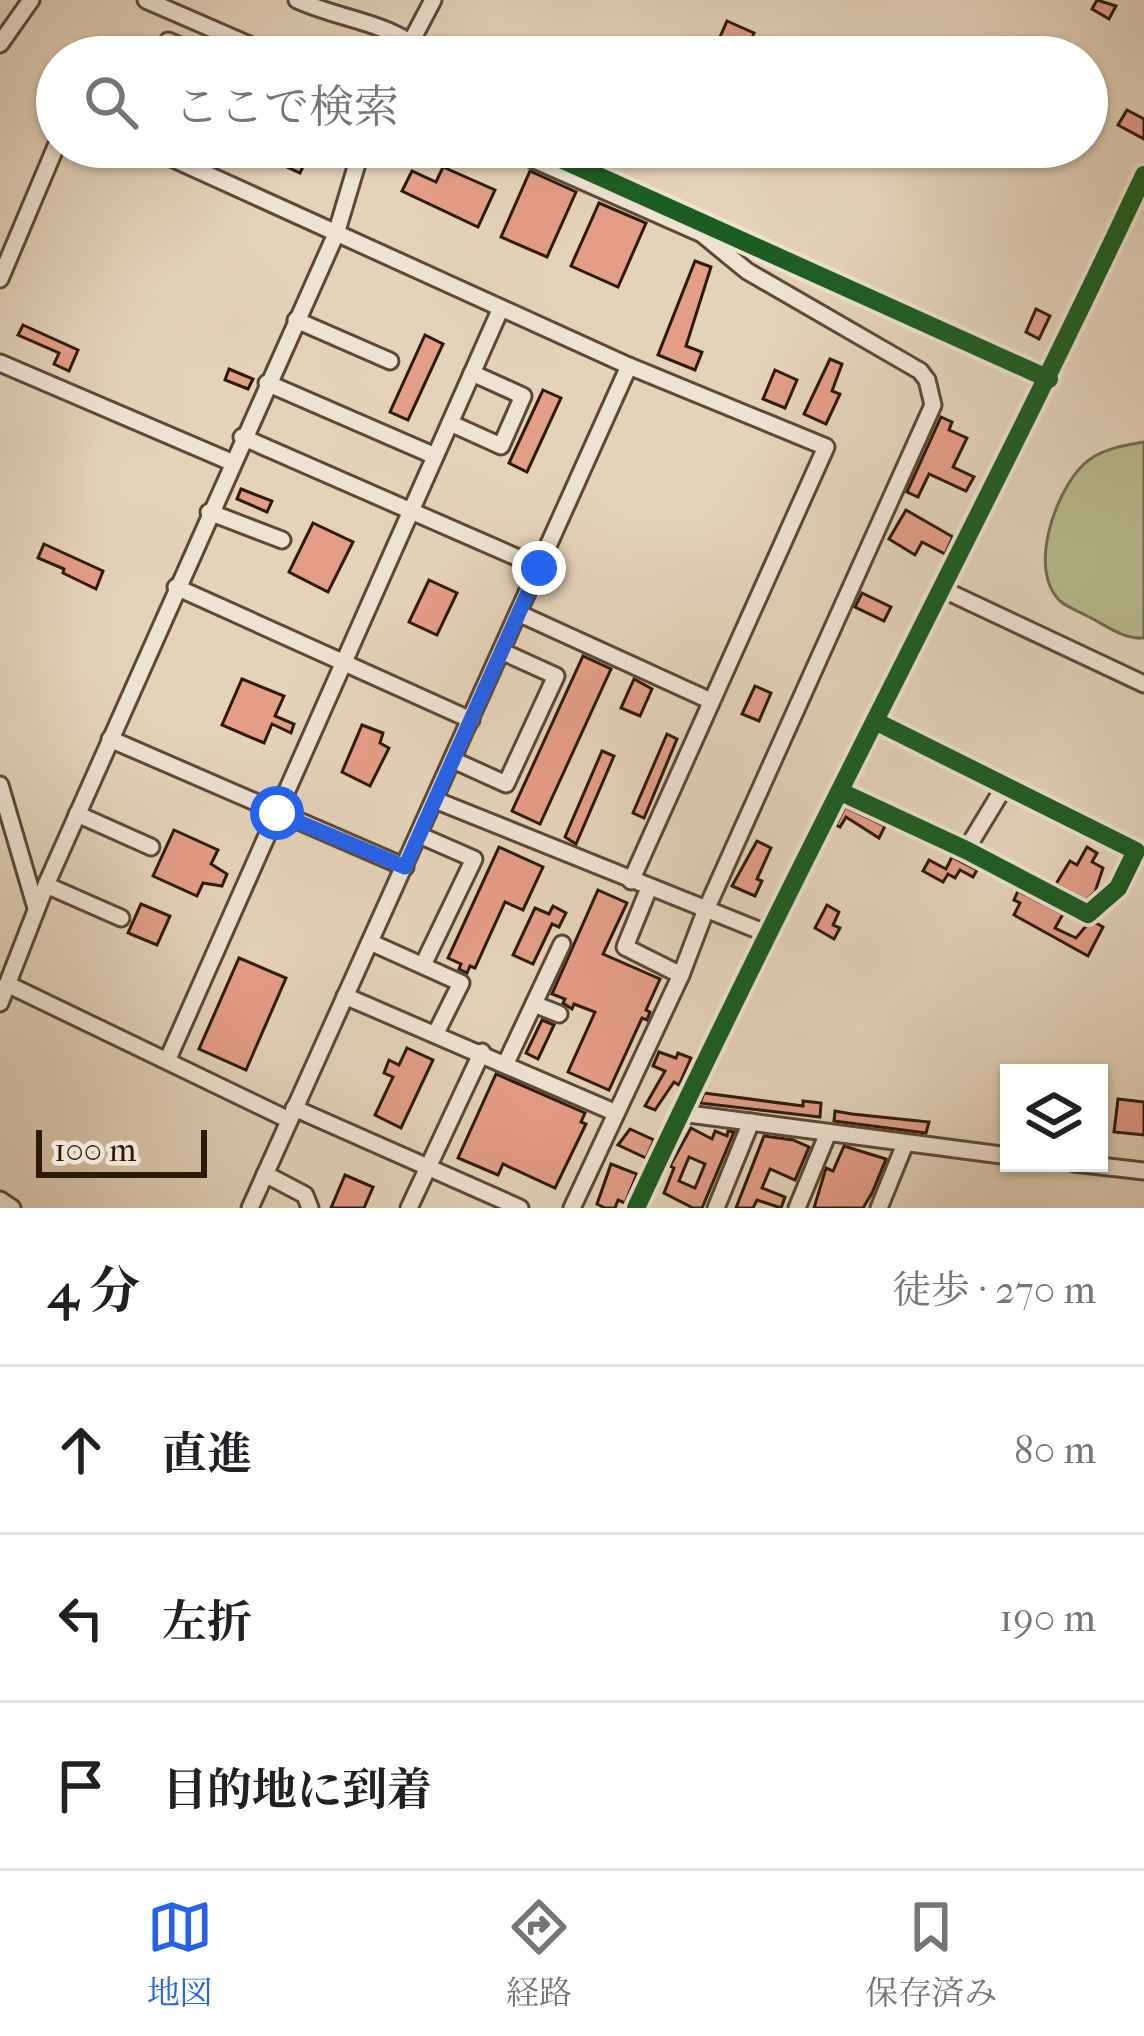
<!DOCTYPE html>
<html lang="ja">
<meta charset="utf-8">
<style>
:root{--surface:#fff;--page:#f2f2f2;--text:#202124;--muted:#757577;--line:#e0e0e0;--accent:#2563eb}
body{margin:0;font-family:"IM FELL French Canon","Noto Serif JP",serif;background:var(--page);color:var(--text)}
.controls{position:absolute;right:36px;bottom:36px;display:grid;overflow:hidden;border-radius:0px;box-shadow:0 3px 9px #0004}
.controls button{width:108px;height:108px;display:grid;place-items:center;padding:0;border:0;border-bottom:3px solid var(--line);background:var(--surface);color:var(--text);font:60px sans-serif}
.scale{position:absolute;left:36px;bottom:30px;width:171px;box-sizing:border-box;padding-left:12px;border:6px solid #2e1b07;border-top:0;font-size:33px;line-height:42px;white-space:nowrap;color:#2e1b07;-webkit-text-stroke:9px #eee2d2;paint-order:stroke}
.stop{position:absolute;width:36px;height:36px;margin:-27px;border:9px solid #2563eb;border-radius:50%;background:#fff}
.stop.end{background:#2563eb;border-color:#fff;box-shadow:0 3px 12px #0008}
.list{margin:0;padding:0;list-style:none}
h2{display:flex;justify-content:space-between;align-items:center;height:156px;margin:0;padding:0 48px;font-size:51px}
h2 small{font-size:39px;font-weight:400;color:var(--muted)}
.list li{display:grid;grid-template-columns:78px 1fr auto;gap:36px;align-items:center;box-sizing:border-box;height:168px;padding:0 48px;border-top:3px solid var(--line)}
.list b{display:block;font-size:45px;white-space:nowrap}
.list em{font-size:39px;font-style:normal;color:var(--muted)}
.icon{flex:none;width:66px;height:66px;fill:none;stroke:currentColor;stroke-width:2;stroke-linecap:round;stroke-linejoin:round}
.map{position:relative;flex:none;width:1144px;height:1208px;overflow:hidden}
.search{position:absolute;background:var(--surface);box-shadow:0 3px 9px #0004;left:36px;right:36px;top:36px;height:132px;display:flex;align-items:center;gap:30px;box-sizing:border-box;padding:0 42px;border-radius:66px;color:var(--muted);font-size:45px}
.sheet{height:660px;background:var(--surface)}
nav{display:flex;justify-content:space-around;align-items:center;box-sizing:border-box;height:168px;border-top:3px solid var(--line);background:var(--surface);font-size:33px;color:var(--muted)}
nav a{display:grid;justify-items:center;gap:6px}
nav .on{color:var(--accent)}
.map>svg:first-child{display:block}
.green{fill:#b8bb8d;stroke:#736b4a;stroke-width:3}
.building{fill:#e39e86;stroke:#2e1b07;stroke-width:3;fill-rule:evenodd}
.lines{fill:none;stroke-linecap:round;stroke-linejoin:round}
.minor-casing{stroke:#5c4934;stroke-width:21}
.minor{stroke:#eee2d2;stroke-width:15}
.cycleway-casing{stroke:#eee2d2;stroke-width:26}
.cycleway{stroke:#1b5e20;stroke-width:18}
.route{stroke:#2563eb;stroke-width:15}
</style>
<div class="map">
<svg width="1144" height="1208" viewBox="0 0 1144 1208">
<rect width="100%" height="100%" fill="#e5d3b9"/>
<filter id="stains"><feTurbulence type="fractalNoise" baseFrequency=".00167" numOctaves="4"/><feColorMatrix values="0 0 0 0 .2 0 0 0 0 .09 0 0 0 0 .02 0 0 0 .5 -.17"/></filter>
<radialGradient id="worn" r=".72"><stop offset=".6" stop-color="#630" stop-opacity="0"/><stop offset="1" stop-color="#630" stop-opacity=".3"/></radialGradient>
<path class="green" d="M1144,442V638C1124,639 1110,628 1093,619C1083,613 1068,608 1060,601C1027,570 1056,490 1084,464C1100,449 1122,446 1144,442Z"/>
<g class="building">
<path d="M1097,0L1116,6L1109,19L1092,9Z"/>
<path d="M727,21L754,33L744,57H730L735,43L720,37Z"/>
<path d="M1127,110L1144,119V139L1118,125Z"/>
<path d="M244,147H312L300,173Z"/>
<path d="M443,167L495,190L478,227L402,191L412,171L436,182Z"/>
<path d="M530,171L576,192L547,257L501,237Z"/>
<path d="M599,203L646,223L618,287L571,266Z"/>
<path d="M695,261L711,267L686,346L702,352L695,370L658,355Z"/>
<path d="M1036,309L1050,316L1039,339L1026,332Z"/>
<path d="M23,325L78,350L69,371L54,364L59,353L18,335Z"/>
<path d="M425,335L443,344L408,420L390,412Z"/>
<path d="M830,359L842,364L832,391L840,394L826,424L804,414Z"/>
<path d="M229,369L253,379L248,389L225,380Z"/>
<path d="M775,370L797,380L785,408L763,399Z"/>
<path d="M543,390L561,398L527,472L509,463Z"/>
<path d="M941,417L952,422L949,430L967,438L953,467L974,477L966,491L929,474L918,497L907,492Z"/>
<path d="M241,489L272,501L267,512L237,499Z"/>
<path d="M906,510L953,537L945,554L922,542L915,555L889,539Z"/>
<path d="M313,523L353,542L328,592L289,572Z"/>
<path d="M44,544L103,571L96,589L63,573L64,569L38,558Z"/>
<path d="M429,580L457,593L437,635L409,622Z"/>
<path d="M862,593L891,607L884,621L855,607Z"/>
<path d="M583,656L611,669L540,824L512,811Z"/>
<path d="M242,679L284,696L275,716L294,724L291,733L272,724L264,743L222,725Z"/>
<path d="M634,679L652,689L640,716L621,708Z"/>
<path d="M755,686L771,693L759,721L742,714Z"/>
<path d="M362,725L383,733L380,743L389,748L370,786L342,772Z"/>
<path d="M667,734L677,739L644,818L633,813Z"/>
<path d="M602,751L614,756L576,844L565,837Z"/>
<path d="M845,807L885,826L879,838L846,817L840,827L836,825Z"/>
<path d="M174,830L218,850L211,864L227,874L222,886L203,883L197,896L153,876Z"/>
<path d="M757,841L771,848L757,879L762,881L755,896L732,886Z"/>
<path d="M499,847L543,867L523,910L505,902L475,968L470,966L467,973L459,969L461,964L448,958Z"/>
<path d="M1087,847L1097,853L1092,862L1103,868L1095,892L1086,900L1056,884L1070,861L1077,865Z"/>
<path d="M952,857L977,870L973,877L960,870L955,878L948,874L943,882L923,871L929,860L946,869Z"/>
<path d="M598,890L627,903L603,954L660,979L646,1010L650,1012L647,1020L642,1018L609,1090L568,1072L595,1012L574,1004L572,1009L563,1003L565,999L552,994Z"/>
<path d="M1018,891L1063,914L1055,928L1076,938L1086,926L1096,923L1103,927L1088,956L1014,915L1020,903L1014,900Z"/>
<path d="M141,904L170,916L157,945L128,933Z"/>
<path d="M827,905L839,912L833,925L840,928L834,939L815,928Z"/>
<path d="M553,906L566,913L559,927L552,924L533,964L513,955L535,908L549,914Z"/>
<path d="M239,958L286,978L246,1070L199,1049Z"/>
<path d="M542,1020L554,1025L538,1059L526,1053Z"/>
<path d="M407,1048L433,1060L401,1128L375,1115L393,1077L384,1073L389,1060L399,1065Z"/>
<path d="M659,1052L676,1058L678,1053L691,1058L679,1085L674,1082L655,1110L645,1106L665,1071L653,1066Z"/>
<path d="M496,1074L585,1113L581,1122L586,1124L555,1188L503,1164L498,1175L458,1158Z"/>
<path d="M704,1093L803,1106V1101L821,1103L820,1117L700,1103Z"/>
<path d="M1118,1099L1144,1102V1135L1114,1132Z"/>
<path d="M835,1111L852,1114L929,1122L926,1133L834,1121Z"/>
<path d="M691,1128L712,1139L715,1131L727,1136L728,1131L734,1132L702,1208H693L664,1193L674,1168L670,1166ZM689,1157L705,1164L695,1188L679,1181Z"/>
<path d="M630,1129L654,1140L646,1158L618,1145Z"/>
<path d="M764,1136L793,1140L809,1147L795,1180L770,1169L762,1188L785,1197L781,1208L757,1200L753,1208H736Z"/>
<path d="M844,1146L886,1159L872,1193L863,1208H814L826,1168L833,1171Z"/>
<path d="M611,1164L637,1174L625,1203L618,1200L615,1208H605L597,1204Z"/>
<path d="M345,1175L373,1187L364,1208H331Z"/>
</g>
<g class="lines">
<defs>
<g id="minor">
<path d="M146,0L277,57"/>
<path d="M297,0C346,22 385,19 430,57"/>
<path d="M0,44L31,0"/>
<path d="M161,57L168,41L205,57"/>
<path d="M403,57L433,0"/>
<path d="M147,147L629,366L826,447L631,881"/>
<path d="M505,147L702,234L747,271L920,371L927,380L933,405L705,912L681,975L572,1208"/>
<path d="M534,147L597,175"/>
<path d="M679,212L1049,379"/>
<path d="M0,279L57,144"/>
<path d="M296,320L390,361"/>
<path d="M0,363L231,462"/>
<path d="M267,383L435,456"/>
<path d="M450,423L501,446L523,396L472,373"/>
<path d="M242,437L539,567"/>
<path d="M209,512L282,540"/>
<path d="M176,587L471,720"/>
<path d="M942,589L1144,684"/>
<path d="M518,613L711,701"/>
<path d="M110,739L405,867"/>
<path d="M453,760L506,784L556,676L501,651"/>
<path d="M0,785L36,908"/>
<path d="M841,792L966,850L1088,914L1118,888L1136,851L877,722"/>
<path d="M435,800L768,934"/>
<path d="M77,814L151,847"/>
<path d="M419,835L474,859L423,965"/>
<path d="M966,850L1006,784"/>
<path d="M46,885L121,918"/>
<path d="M649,888L625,947L681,975"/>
<path d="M370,942L461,983L436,1033"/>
<path d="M7,984L289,1120"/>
<path d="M345,996L616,1113"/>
<path d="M0,1003L46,885L336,234L362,147"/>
<path d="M534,1004L559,1014"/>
<path d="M167,1061L501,308"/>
<path d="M506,1063L562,944"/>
<path d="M294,1108L520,1208"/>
<path d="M681,1113L1009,1156"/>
<path d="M1074,1163L1144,1171"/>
<path d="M265,1174L305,1195L310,1208"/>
<path d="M0,1200L12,1208"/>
<path d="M250,1208L629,366"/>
<path d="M409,1208L482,1052"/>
<path d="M636,1208C798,860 981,523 1144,175"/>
<path d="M716,1208L751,1122"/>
<path d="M797,1208L828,1133"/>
<path d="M879,1208L905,1144"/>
</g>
</defs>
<use href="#minor" class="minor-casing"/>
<use href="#minor" class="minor"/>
<defs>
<g id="cycleway">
<path d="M534,147L1049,379"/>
<path d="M841,792L966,850L1088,914L1118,888L1136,851L877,722"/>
<path d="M636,1208C798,860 981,523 1144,175"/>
</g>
</defs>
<use href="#cycleway" class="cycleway-casing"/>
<use href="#cycleway" class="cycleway"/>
</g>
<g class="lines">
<path class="route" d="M277,813L405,867L539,568"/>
</g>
<rect width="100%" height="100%" filter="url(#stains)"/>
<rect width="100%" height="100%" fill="url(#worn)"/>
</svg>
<div class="controls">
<button><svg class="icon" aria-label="layers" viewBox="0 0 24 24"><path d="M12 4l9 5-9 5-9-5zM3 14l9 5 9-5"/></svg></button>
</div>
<div class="scale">100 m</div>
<div class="stop" style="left:277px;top:813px"></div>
<div class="stop end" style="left:539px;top:568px"></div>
<div class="search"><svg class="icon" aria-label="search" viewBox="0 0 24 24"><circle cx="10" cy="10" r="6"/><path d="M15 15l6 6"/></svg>ここで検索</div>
</div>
<section class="sheet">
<h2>4 分<small>徒歩 · 270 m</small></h2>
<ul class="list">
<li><svg class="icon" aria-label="ahead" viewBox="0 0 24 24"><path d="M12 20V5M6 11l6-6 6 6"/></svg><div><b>直進</b></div><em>80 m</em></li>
<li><svg class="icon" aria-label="left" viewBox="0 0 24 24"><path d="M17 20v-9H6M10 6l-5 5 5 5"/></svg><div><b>左折</b></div><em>190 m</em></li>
<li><svg class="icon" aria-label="arrive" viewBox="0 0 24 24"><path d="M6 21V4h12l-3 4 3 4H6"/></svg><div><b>目的地に到着</b></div></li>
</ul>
</section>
<nav>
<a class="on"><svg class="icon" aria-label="map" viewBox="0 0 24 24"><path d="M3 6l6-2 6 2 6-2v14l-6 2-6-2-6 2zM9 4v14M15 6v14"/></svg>地図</a>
<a><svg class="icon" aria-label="directions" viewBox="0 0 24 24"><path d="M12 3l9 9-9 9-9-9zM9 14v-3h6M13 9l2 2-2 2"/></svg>経路</a>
<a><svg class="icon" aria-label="saved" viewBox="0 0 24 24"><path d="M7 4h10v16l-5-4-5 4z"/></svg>保存済み</a>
</nav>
